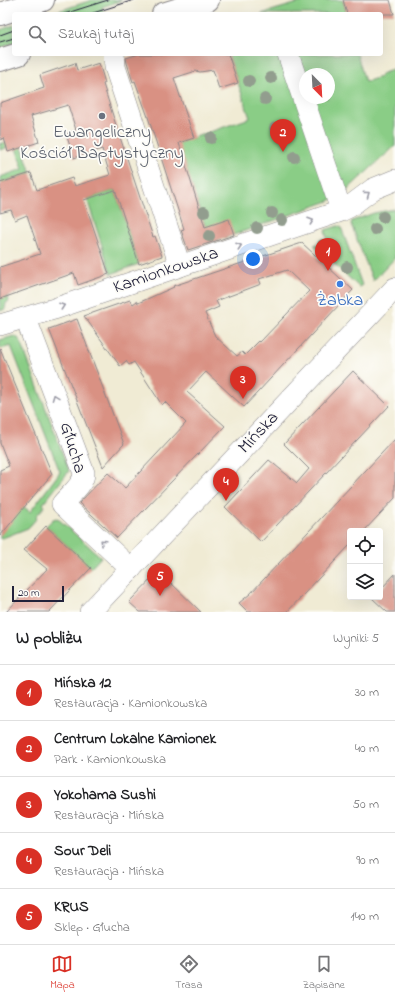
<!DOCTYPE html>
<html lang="pl">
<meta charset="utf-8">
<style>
:root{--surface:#fff;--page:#f6f6f6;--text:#202124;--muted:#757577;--line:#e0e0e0;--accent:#d93025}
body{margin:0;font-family:"Indie Flower",sans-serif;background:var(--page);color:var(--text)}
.controls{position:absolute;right:12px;bottom:12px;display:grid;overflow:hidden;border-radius:4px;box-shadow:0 4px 16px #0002}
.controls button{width:36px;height:36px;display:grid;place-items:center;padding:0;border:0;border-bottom:1px solid var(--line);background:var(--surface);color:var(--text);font:20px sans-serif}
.compass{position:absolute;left:299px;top:68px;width:36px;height:36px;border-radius:50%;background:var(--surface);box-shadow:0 4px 16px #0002;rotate:156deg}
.scale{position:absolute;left:12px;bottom:10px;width:52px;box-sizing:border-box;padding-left:4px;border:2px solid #22223b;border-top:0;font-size:11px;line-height:14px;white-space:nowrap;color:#22223b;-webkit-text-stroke:3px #fdfcf7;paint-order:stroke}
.you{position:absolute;left:253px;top:259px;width:14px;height:14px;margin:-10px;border:3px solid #fff;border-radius:50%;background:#1a73e8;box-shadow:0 0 0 6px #1a73e833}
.badge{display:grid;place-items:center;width:26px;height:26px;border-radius:50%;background:var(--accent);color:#fff;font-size:13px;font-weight:700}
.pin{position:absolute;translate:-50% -33px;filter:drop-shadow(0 1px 2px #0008)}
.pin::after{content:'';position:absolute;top:21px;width:14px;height:12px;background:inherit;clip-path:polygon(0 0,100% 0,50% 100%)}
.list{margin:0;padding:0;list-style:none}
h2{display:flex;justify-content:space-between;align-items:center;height:52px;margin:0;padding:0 16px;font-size:17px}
h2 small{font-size:13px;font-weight:400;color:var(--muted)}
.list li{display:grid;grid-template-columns:26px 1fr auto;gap:12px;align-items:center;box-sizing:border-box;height:56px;padding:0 16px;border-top:1px solid var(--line)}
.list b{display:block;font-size:15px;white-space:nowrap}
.list p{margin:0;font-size:13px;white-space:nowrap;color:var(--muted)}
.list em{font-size:13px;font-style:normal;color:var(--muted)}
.icon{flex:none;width:22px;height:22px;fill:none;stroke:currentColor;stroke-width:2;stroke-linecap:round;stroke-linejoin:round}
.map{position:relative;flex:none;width:395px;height:612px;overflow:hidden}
.search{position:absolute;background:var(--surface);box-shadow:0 4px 16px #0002;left:12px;right:12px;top:12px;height:44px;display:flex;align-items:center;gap:10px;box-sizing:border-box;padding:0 14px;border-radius:4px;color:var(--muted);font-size:15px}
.sheet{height:332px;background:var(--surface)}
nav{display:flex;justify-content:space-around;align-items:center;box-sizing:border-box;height:56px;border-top:1px solid var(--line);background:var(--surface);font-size:11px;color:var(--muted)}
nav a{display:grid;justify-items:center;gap:2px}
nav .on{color:var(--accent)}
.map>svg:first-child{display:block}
.green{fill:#8acd86;stroke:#567860;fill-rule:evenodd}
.building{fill:#d99183;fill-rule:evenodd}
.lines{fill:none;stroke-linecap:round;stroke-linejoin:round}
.minor-casing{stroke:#898688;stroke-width:22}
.major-casing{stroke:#898688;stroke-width:24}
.minor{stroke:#fff;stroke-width:21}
.major{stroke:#fff;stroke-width:22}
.tram{stroke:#22223b;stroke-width:1}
.tree{fill:#929d8e}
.oneway{stroke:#9c9ca7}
.worship-dot{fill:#6b7280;stroke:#fdfcf7;stroke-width:1.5}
.shop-dot{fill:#3f7fe0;stroke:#fdfcf7;stroke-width:1.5}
.labels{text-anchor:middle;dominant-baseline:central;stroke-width:3.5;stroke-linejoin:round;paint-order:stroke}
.worship-label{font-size:18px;fill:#5b616d;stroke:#fdfcf7}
.street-label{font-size:18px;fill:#22223b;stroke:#fdfcf7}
.shop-label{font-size:18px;fill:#366cbe;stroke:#fdfcf7}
</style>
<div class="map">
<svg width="395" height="612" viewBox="0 0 395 612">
<rect width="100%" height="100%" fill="#fdfcf7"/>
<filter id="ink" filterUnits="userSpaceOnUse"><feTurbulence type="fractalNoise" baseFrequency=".025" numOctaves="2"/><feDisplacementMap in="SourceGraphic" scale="8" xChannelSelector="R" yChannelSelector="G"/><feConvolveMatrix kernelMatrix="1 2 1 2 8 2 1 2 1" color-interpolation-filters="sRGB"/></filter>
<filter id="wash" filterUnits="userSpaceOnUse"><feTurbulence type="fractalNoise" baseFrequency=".012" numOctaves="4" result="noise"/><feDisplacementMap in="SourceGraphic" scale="16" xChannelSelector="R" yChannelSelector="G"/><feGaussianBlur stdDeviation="0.9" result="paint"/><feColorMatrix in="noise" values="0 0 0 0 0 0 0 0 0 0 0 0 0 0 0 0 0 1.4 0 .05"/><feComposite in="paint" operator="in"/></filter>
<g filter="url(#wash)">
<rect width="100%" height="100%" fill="#f0ebd4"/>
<g class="green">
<path d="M92,0H122L102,7L104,14H49Z"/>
<path d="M308,0H343L347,14H261Z"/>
<path d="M14,25V43L0,48V30Z"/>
<path d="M228,54H357L365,82L380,77L381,74L395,69V146L348,189L329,201L208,244L204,233L207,232L178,143L250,118ZM305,74H329V98H305Z"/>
<path d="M19,138L31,173L0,183V177L23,169L15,145L0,150V144Z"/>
<path d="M115,190L139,264L111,274L87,199Z"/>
<path d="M395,209V258L373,281L351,224L352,221L374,213Z"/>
<path d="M338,226L341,227L362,285L359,287L314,245L328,241L325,230Z"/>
<path d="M8,296L9,301L6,303L5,309L0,311V299Z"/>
<path d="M14,336L18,338L21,342L69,471L43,504L45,506L36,516L37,518L28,528L0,539V529L24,507L30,512L60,472L11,346L0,349V340Z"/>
<path d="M57,518L101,557L91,568L46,526L53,519Z"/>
</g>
<g id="blocks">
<g class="building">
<path d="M343,0H390L394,14H347Z"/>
<path d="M139,54H228L238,83L219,89L213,70L200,72L196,71L174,78L194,138L179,143L205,227L229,219L234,235L188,250L181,230L184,229L148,117L135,81L133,82L127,63L126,58Z"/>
<path d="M75,63L77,70L99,63L105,83L103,84L115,122L153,237L155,236L162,256L139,264L115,190L84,200L109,274L78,285L74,273L0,299V267L40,254L27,215L15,220L11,210L0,213V183L31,173L37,190L72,178L75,186L110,175L102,149L74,158L66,134L76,130L68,105L31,116L39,142L8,152L4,138L0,140V103L44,88L40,75Z"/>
<path d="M302,243L353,290L244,407L206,372L187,392L225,426L117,538L79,503L108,473L125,488L186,423L165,402L162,405L134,362L129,365L126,361L120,366L84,316L130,300L133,304L137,301L138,303L174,287L173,286ZM287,270L309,291L260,342L259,341L245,355L242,352L237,356L215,336L205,313L219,307L216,301L261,284L259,279Z"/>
<path d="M77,319L124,444L103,467L49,329Z"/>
<path d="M0,348L52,474L0,536V470L9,466L0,443Z"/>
<path d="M353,371L389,406L261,542L225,507L269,460L297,483L309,469L284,444Z"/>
<path d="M395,439V498L364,531H350V545L287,612H248L239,603L250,594Z"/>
<path d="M46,526L91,568L49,612H6L47,569L24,550Z"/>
<path d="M159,571L170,582L201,612H140L129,602Z"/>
<path d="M395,574V612H387L372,598L380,597V590Z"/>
</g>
</g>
</g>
<g filter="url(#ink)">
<use href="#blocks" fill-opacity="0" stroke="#898688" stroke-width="1"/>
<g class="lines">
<defs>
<g id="minor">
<path d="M114,54L115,67L180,266"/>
<path d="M288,54L338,201"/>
<path d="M26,319L84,473C84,485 69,495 62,504L131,569"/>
<path d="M0,325L54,309L341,211L349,207L373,189L395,180"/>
<path d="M90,612L395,288"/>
</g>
<g id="major">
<path d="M0,14L43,0"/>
<path d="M163,14L208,0"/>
<path d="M0,60L19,54"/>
</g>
</defs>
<use href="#minor" class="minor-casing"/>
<use href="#major" class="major-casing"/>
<use href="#minor" class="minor"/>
<use href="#major" class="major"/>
<g class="tram">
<path d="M64,14L108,0"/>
<path d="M90,14L134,0"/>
<path d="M0,35L14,30"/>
<path d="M0,42L14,38"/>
</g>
</g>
<g class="tree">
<circle cx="271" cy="78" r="6"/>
<circle cx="249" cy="81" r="6"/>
<circle cx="265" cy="99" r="6"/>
<circle cx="275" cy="128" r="6"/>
<circle cx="211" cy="138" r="6"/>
<circle cx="294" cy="157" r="6"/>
<circle cx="204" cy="212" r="6"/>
<circle cx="272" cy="213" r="6"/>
<circle cx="383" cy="217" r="6"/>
<circle cx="282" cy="220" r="6"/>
<circle cx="257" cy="228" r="6"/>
<circle cx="375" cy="229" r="6"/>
<circle cx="209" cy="236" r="6"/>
<circle cx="323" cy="245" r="6"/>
<circle cx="333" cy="254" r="6"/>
<circle cx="347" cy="267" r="6"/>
</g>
<defs><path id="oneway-chevron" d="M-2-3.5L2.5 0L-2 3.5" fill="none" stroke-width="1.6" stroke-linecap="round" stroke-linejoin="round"/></defs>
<g class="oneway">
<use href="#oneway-chevron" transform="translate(367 194) rotate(-36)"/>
<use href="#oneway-chevron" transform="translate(311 221) rotate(-19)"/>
<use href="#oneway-chevron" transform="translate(239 246) rotate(-19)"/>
<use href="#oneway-chevron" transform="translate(62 306) rotate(-19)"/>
<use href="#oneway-chevron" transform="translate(55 397) rotate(-111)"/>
<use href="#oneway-chevron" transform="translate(103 542) rotate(-137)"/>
</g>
</g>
<circle class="worship-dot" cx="102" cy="116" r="4"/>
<circle class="shop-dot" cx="340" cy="284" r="4"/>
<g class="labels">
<g class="worship-label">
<text x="102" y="133">Ewangeliczny<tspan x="102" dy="21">Kościół Baptystyczny</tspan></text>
</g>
<g class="street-label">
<text transform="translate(166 271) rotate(-19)">Kamionkowska</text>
<text transform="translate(259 433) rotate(-47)">Mińska</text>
<text transform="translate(72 448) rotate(73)">Głucha</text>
</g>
<g class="shop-label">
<text x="340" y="301">Żabka</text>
</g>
</g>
</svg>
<div class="controls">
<button><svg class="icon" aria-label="locate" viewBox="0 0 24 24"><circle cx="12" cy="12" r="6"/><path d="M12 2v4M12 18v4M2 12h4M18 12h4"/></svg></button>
<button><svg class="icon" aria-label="layers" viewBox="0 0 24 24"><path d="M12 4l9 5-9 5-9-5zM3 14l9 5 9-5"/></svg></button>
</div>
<svg class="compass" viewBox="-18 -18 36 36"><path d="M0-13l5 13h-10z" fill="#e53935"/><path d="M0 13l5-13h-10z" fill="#757577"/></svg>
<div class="scale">20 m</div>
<div class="you"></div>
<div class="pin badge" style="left:328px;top:271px">1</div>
<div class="pin badge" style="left:283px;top:152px">2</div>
<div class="pin badge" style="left:243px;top:399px">3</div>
<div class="pin badge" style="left:226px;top:501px">4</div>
<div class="pin badge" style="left:160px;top:596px">5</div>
<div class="search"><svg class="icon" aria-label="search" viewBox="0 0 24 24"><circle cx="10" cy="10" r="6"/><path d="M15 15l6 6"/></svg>Szukaj tutaj</div>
</div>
<section class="sheet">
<h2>W pobliżu<small>Wyniki: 5</small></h2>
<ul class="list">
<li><span class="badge">1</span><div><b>Mińska 12</b><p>Restauracja · Kamionkowska</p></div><em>30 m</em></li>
<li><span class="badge">2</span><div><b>Centrum Lokalne Kamionek</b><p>Park · Kamionkowska</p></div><em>40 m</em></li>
<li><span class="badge">3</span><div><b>Yokohama Sushi</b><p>Restauracja · Mińska</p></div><em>50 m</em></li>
<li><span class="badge">4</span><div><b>Sour Deli</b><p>Restauracja · Mińska</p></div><em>90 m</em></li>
<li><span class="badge">5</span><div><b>KRUS</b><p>Sklep · Głucha</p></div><em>140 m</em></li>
</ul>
</section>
<nav>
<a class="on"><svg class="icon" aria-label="map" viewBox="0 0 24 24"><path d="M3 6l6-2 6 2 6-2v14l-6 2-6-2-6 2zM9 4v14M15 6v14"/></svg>Mapa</a>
<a><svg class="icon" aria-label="directions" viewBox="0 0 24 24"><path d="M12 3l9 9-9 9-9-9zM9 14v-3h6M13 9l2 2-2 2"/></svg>Trasa</a>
<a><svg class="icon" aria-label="saved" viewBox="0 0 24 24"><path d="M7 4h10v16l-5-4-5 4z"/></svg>Zapisane</a>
</nav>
